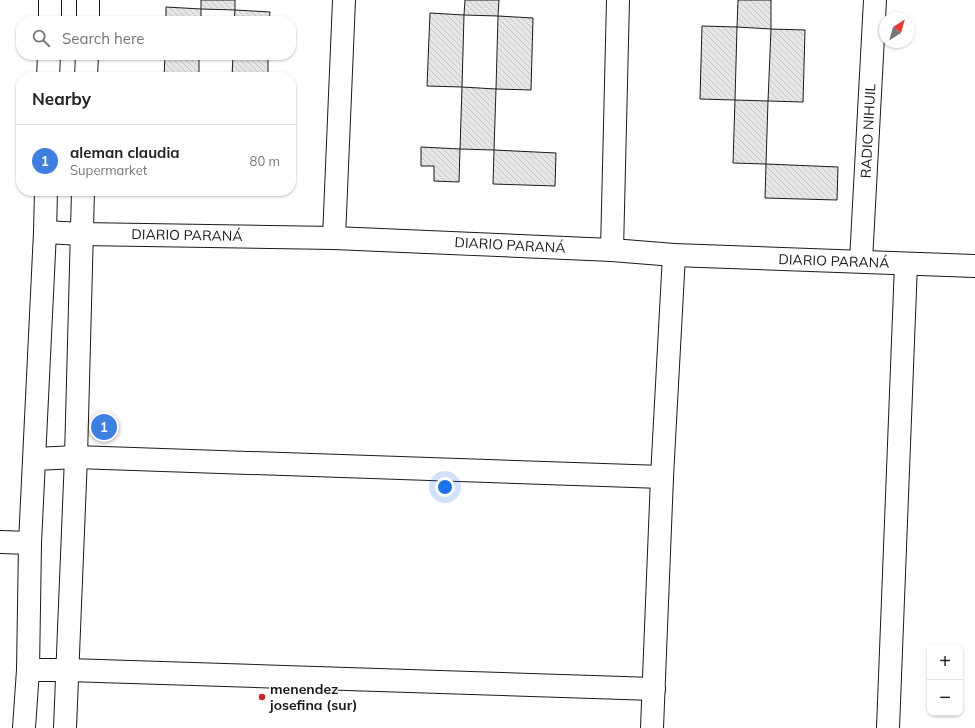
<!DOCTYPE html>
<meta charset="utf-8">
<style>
:root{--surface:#fff;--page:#f6f6f6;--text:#222;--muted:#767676;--line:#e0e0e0;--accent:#ea580c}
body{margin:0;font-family:Mulish,sans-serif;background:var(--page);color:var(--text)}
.controls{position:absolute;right:12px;bottom:12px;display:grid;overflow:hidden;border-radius:8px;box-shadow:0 1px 3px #0004}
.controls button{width:36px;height:36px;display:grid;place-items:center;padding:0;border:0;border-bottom:1px solid var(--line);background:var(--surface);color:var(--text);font:20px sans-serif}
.compass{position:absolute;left:879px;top:12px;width:36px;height:36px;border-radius:50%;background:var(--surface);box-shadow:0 1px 3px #0004;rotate:37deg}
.you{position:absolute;left:445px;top:487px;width:14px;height:14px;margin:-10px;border:3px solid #fff;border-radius:50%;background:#1a73e8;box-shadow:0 0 0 6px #1a73e833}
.badge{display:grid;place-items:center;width:26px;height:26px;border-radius:50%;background:var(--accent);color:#fff;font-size:13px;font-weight:700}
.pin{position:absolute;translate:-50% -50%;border:2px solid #fff;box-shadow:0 1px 4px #0006}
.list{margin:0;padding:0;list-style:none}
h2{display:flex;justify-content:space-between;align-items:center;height:52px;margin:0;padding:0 16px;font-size:17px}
h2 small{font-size:13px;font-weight:400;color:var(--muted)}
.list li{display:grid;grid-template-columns:26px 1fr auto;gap:12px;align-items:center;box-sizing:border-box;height:72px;padding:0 16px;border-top:1px solid var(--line)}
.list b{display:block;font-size:15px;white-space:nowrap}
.list p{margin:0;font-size:13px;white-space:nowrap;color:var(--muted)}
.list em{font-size:13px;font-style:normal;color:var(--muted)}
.icon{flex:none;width:22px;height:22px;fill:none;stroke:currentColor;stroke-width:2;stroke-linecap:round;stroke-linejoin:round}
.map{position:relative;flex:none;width:975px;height:728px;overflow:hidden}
.search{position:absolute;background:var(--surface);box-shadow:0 1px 3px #0004;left:16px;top:16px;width:280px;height:44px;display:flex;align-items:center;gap:10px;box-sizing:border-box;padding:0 14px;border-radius:16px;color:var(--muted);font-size:15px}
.panel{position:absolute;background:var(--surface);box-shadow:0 1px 3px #0004;left:16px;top:72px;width:280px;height:124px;border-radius:16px}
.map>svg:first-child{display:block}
.building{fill:url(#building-back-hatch);stroke:#1a1a1a}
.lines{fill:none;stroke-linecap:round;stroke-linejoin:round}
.minor-casing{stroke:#1a1a1a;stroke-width:24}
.minor{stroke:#fff;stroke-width:22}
.poi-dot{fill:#c62828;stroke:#fff;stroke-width:1.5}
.labels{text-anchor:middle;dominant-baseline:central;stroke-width:3;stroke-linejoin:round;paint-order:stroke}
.street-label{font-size:14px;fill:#1a1a1a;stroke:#fff}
.poi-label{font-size:14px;font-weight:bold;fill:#1a1a1a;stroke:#fff;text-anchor:start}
</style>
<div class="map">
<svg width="975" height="728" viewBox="0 0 975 728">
<defs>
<pattern id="building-back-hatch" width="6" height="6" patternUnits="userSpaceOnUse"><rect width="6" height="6" fill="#e6e6e6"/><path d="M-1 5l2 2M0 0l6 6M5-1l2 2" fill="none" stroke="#c5c5c5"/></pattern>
</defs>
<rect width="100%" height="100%" fill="#fff"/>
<g class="building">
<path d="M201,0H235V10L201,9Z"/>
<path d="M465,0H499L498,16L464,15Z"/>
<path d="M738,0H771V29L737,27Z"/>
<path d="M166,7L201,9V21H166Z"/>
<path d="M235,10L270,12L269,21H234Z"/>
<path d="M430,13L464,15L462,87L427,86Z"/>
<path d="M498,16L533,18L531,90L496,89Z"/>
<path d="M702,26L737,27L735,100L700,99Z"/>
<path d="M771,29L805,30L803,102L768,101Z"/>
<path d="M165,55H199V77H164Z"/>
<path d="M233,55H268V77H232Z"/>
<path d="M462,87L496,89L494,150L460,149Z"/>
<path d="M735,100L768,101L766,164L733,163Z"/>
<path d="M421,147L460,149L459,182L434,181V166H421Z"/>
<path d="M494,150L556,153L555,186L493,184Z"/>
<path d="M766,164L838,167L837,200L765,198Z"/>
</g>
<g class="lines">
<defs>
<g id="minor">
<path d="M50,21V0"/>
<path d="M88,21V0"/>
<path d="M48,77L49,55"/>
<path d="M86,77L87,55"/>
<path d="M45,232L82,234L334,238L612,250L674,255L975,266"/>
<path d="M334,238L344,0"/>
<path d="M612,250L618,0"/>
<path d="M861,261L875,0"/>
<path d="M35,459L76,457L662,477"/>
<path d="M0,542L30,543"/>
<path d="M28,670H68L654,689"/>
<path d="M24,728L28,670L30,543L45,232L46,191"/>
<path d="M65,728L76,457L83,191"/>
<path d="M652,728L662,477L674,255"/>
<path d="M888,728L906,264"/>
</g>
</defs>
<use href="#minor" class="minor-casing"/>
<use href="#minor" class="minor"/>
</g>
<circle class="poi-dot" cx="262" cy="697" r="4"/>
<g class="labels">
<g class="street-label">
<text transform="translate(868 131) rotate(-87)">RADIO NIHUIL</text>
<text transform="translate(187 235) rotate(1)">DIARIO PARANÁ</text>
<text transform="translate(510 245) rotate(3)">DIARIO PARANÁ</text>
<text transform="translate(834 261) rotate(2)">DIARIO PARANÁ</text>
</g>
<g class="poi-label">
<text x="270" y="689">menendez<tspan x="270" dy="16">josefina (sur)</tspan></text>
</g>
</g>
</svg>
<div class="controls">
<button>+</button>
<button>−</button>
</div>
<svg class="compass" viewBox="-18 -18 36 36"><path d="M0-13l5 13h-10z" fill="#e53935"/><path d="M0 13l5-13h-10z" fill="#767676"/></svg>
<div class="you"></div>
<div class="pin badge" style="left:104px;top:427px;background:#3f7fe0">1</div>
<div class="search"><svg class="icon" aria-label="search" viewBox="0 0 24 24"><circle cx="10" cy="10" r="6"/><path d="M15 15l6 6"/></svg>Search here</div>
<section class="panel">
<h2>Nearby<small></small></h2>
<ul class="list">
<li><span class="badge" style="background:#3f7fe0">1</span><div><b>aleman claudia</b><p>Supermarket</p></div><em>80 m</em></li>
</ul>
</section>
</div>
